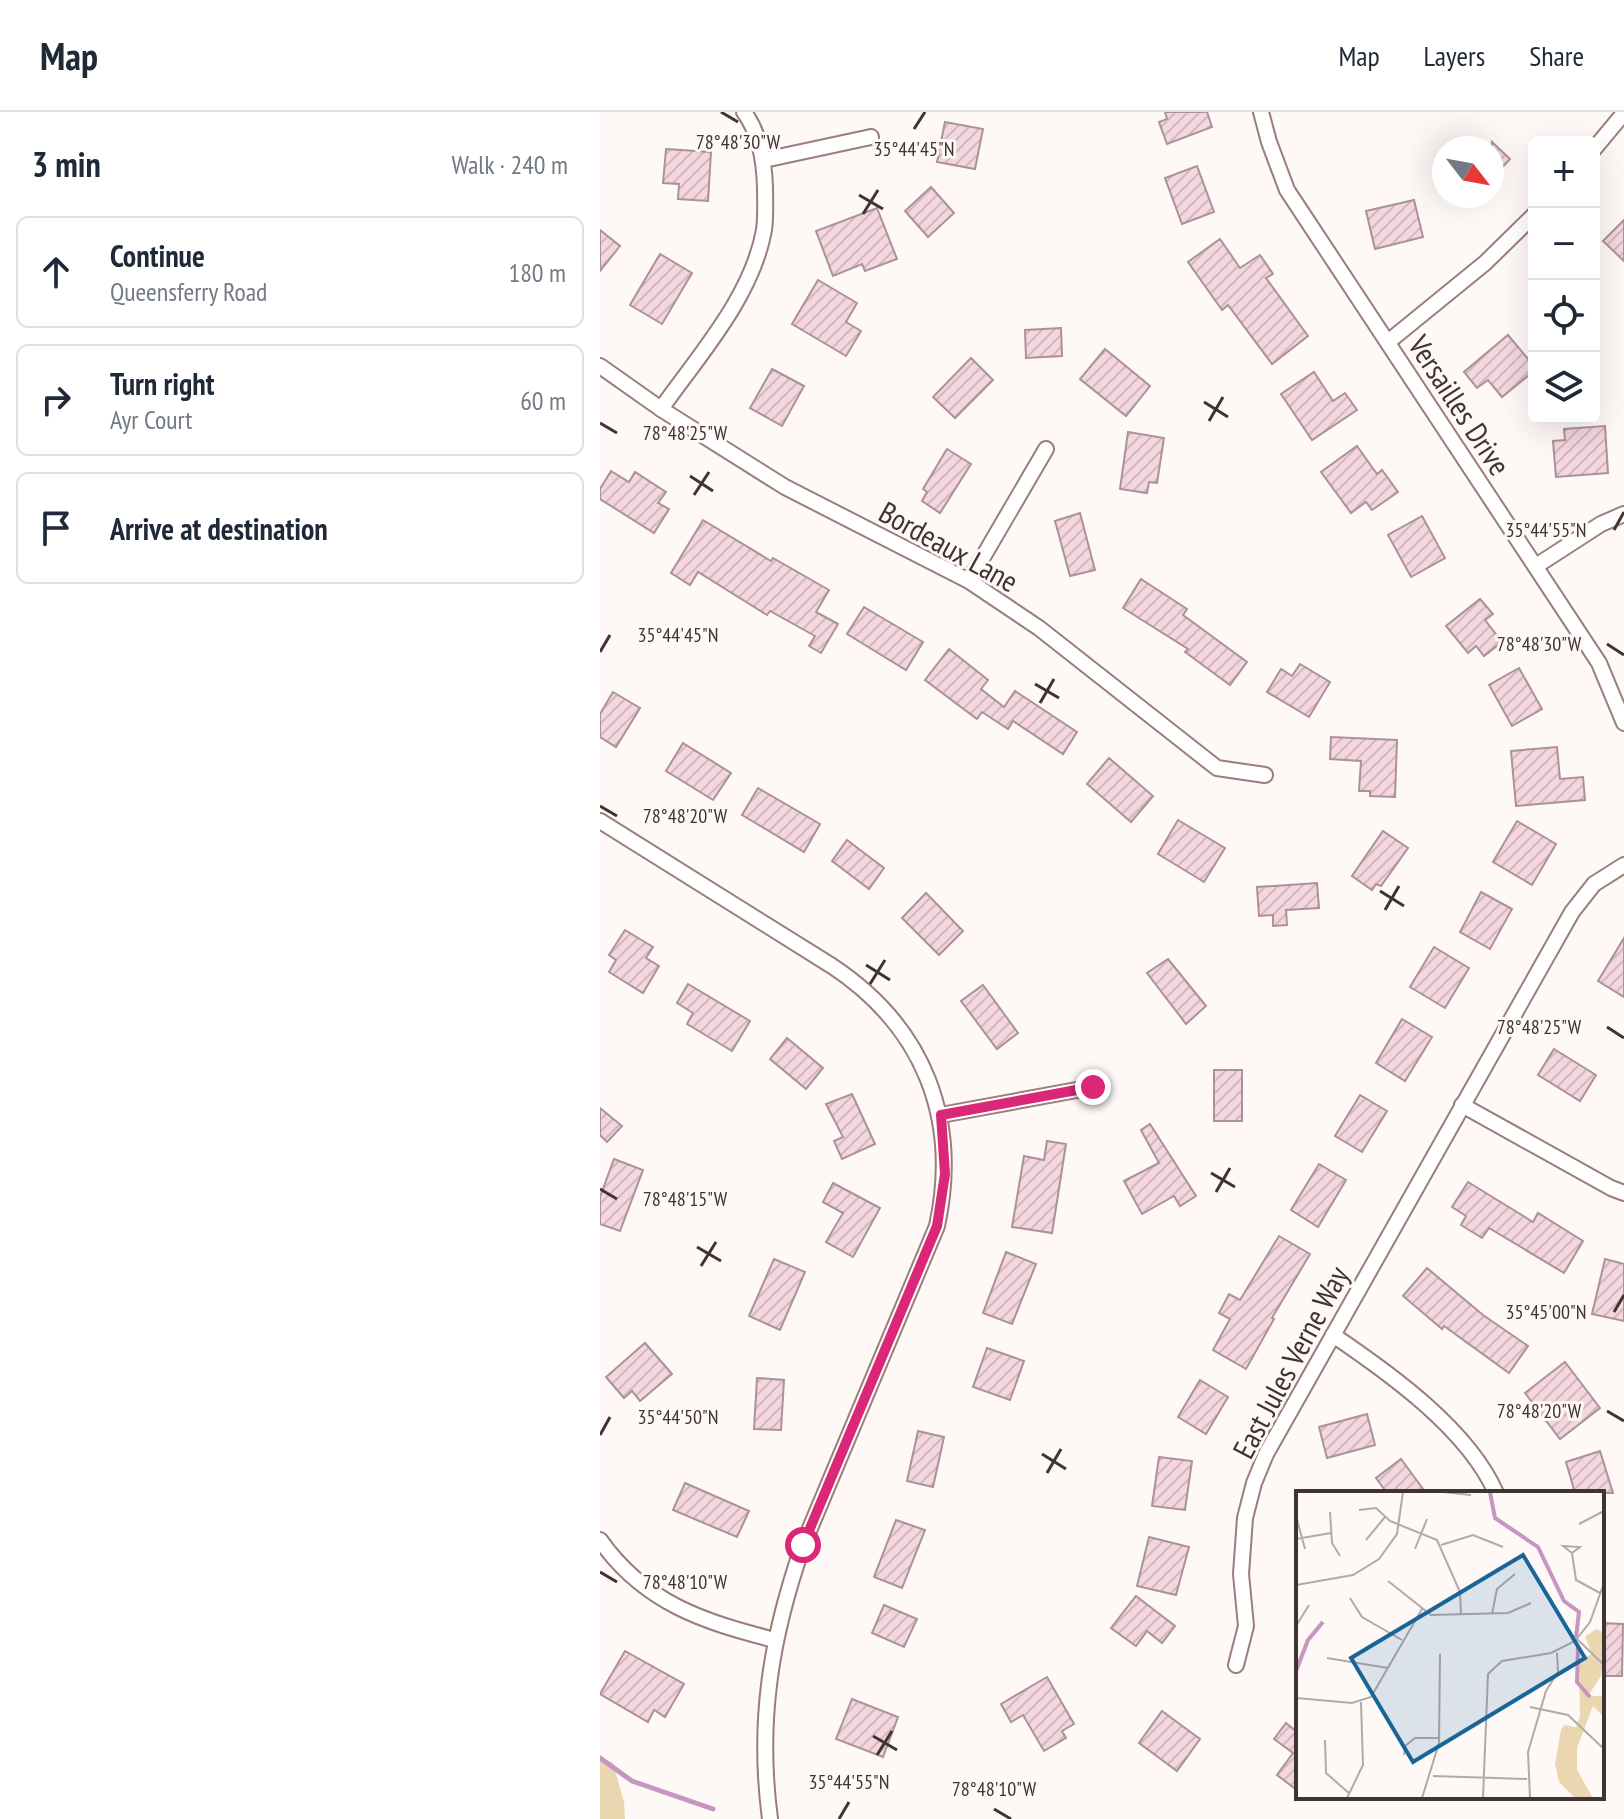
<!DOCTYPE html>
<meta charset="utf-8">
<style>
:root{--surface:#fff;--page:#f6f6f7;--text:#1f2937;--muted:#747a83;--line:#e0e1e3}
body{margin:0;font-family:"PT Sans Narrow",sans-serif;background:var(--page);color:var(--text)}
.controls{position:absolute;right:24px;top:24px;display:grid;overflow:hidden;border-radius:12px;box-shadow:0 8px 32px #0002}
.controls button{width:72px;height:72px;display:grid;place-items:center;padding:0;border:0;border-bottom:2px solid var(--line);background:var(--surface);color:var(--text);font:40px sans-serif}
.compass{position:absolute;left:832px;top:24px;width:72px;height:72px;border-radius:50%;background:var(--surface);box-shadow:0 8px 32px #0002;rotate:121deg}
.stop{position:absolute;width:24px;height:24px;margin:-18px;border:6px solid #db2777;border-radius:50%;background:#fff}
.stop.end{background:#db2777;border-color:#fff;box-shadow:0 2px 8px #0008}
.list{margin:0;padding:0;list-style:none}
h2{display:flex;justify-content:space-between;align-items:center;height:104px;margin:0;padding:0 32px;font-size:34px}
h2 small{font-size:26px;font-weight:400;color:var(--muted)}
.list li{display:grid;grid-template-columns:52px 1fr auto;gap:24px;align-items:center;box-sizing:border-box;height:112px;margin:0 16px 16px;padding:0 16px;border:2px solid var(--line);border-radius:12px}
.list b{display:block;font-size:30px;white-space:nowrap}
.list p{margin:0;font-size:26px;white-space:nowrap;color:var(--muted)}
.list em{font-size:26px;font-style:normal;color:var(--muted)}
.icon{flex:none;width:44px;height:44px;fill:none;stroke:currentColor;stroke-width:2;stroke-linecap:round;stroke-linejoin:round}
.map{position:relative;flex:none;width:1024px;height:1707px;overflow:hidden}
header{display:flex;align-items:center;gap:48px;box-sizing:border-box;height:112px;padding:0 40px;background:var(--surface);border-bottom:2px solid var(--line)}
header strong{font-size:38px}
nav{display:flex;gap:44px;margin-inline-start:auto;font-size:28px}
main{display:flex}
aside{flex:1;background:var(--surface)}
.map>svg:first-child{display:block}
.grass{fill:#ead7b0}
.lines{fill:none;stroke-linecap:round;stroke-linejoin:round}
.stream{stroke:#c695c0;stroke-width:5}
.building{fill:url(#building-hatch);stroke:#ad9199;stroke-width:2}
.minor-casing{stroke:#9a7e7a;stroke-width:18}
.minor{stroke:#fff;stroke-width:14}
.route{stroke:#db2777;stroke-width:10}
.ticks{fill:none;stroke:#403432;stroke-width:3}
.labels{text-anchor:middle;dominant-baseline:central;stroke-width:6;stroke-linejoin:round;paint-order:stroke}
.street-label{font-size:30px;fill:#403432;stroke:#fef8f7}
.inset-river{fill:none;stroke:#c695c0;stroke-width:4}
.inset-road{fill:none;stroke:#b2aaa8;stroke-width:2}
.view{fill:#1a6598;fill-opacity:0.15;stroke:#1a6598;stroke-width:4}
.inset-edge{fill:none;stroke:#403432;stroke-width:4}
.ticks-label{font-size:20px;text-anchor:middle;fill:#403432;stroke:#fef8f7;stroke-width:6;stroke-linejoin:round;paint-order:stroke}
</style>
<header>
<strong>Map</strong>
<nav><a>Map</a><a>Layers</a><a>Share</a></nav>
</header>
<main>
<aside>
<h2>3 min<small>Walk · 240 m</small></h2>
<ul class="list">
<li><svg class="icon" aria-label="ahead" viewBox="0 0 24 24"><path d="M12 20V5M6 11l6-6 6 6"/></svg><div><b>Continue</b><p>Queensferry Road</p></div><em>180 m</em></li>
<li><svg class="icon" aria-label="right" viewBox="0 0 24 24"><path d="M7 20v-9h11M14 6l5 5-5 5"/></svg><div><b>Turn right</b><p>Ayr Court</p></div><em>60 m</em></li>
<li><svg class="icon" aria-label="arrive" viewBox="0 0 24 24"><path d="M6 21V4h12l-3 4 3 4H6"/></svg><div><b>Arrive at destination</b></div></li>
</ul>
</aside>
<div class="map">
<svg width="1024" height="1707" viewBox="0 0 1024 1707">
<defs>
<pattern id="building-hatch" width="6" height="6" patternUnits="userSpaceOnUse" patternTransform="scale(2)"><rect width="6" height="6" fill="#f4d6de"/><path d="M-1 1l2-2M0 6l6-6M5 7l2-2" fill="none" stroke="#d2b8bf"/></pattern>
</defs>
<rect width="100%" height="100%" fill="#fef8f7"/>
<path class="grass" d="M0,1647L13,1651L24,1690L25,1707H0Z"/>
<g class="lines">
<path class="stream" d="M0,1646L32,1669L113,1697"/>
</g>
<g class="building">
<path d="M565,0H607L612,15L567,32L559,10L567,7Z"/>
<path d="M345,10L383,17L375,57L337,50Z"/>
<path d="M892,30L910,47L892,66Z"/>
<path d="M66,37L111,40L108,89L78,87L79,72L63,71Z"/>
<path d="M597,54L614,100L582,112L565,66Z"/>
<path d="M331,75L354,101L328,125L305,99Z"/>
<path d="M814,88L823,125L775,137L766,99Z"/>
<path d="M277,96L297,147L265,159L262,152L233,164L216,119Z"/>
<path d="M1024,108V149L1003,129Z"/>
<path d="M0,118L20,134L0,159Z"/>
<path d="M620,127L640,156L660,143L673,162L666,166L708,224L672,252L628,193L622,198L588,150Z"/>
<path d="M60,142L92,161L62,212L30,193Z"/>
<path d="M218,168L257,191L246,210L261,219L246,244L192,212Z"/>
<path d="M461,216L462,244L426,246L425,218Z"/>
<path d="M908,223L934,254V259L902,285L888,268L877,276L864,260Z"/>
<path d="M505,237L550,274L526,304L480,267Z"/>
<path d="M371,246L393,268L355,306L333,285Z"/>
<path d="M172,257L204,274L182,314L150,296Z"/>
<path d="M714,260L733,289L745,281L757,298L712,328L681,282Z"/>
<path d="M1005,314L1008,361L956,365L953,329L965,328L964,317Z"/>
<path d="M528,320L564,326L557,371L549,370L547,381L520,377Z"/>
<path d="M757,334L777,362L782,358L798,380L772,398L766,390L751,401L721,360Z"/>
<path d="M347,337L371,352L340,401L322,389L327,380L323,377Z"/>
<path d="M11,359L29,370L35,360L66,380L58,391L69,397L54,421L0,387V377Z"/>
<path d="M480,401L495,458L470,464L455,409Z"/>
<path d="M822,404L845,446L811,465L788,423Z"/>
<path d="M103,408L171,449L173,446L229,478L216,500L238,512L221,541L209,534L215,524L170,499L167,503L98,460L90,473L71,461Z"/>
<path d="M541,467L587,497L583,503L647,550L630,573L585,540L588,537L523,496Z"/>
<path d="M880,487L893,502L885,508L902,530L884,544L876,534L868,541L846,514Z"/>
<path d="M264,495L323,530L306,558L247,522Z"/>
<path d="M349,537L388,568L381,577L404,595L415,579L477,620L463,642L413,609L408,617L382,600L377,607L325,568Z"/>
<path d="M700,552L730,570L709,605L667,580L681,557L692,564Z"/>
<path d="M919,556L942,597L912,614L889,573Z"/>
<path d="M13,580L40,596L16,635L0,625V602Z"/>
<path d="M731,625L797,628L795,685L770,684V679H759L761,649L730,647Z"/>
<path d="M83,631L131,661L113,688L66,659Z"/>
<path d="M957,635L960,667L983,665L985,688L916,694L911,639Z"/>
<path d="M509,646L553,684L531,710L487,672Z"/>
<path d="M158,676L220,712L204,740L142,703Z"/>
<path d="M578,708L625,736L604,770L558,742Z"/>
<path d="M917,709L956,732L932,773L893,750Z"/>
<path d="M783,719L808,736L781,774L776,772L772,778L752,764Z"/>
<path d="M247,728L284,756L269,777L232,749Z"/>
<path d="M717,771L719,796L686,798L687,813L673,814V803L659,804L657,775Z"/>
<path d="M881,780L912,797L890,837L860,820Z"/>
<path d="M326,781L363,819L339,843L302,806Z"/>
<path d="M25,818L53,835L46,846L59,854L43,881L9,860L16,848L9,843Z"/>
<path d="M1024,826V885L998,869Z"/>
<path d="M834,835L869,856L845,896L810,875Z"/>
<path d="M568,847L606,894L586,912L547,861Z"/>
<path d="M88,872L150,909L132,939L87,912L93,901L77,891Z"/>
<path d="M383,873L418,921L397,937L361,889Z"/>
<path d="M802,907L832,925L805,969L776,951Z"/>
<path d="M187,926L223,956L206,977L170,947Z"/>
<path d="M954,937L996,963L980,989L938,963Z"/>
<rect x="614" y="958" width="28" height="51"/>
<path d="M252,982L275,1032L242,1047L234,1029L243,1025L226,992Z"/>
<path d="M760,983L787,999L762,1040L735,1024Z"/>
<path d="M0,996L22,1014L7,1030L0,1023Z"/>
<path d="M550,1012L596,1084L580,1094L574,1084L542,1102L524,1069L559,1051L541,1018Z"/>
<path d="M447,1029L466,1032L452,1121L412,1115L424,1044L444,1048Z"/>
<path d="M14,1047L43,1058L20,1119L0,1112V1085Z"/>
<path d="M719,1052L746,1068L718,1115L691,1098Z"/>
<path d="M868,1070L933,1110L938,1101L983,1129L964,1161L889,1116L882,1126L861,1113L866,1104L852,1095Z"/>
<path d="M233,1071L280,1096L253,1145L226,1130L243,1101L223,1090Z"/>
<path d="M679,1124L710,1142L672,1206L674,1207L646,1257L613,1238L630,1207L619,1201L629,1182L640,1188Z"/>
<path d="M406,1140L436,1152L412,1212L383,1201Z"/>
<path d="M174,1147L205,1160L180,1218L149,1204Z"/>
<path d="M1005,1147L1024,1152V1209L992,1202Z"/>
<path d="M827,1156L883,1203L928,1234L909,1261L844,1214L842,1217L803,1184Z"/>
<path d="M45,1231L72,1262L40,1289L32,1279L24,1286L6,1265Z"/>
<path d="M387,1236L424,1249L410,1288L373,1275Z"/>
<path d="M965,1250L1000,1296L960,1327L925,1281Z"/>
<path d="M157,1266L184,1268L181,1318L154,1317Z"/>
<path d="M600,1268L628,1285L606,1322L578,1305Z"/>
<path d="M767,1302L775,1333L727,1346L719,1315Z"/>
<path d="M318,1319L344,1325L333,1375L307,1369Z"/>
<path d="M1000,1339L1013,1381H975L966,1350Z"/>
<path d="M559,1345L592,1349L585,1398L552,1394Z"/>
<path d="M801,1347L826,1381H787L776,1366Z"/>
<path d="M85,1371L149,1399L137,1425L73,1398Z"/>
<path d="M296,1408L325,1418L302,1476L274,1465Z"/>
<path d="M549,1425L589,1435L576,1483L537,1474Z"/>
<path d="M536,1484L575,1514L562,1531L547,1519L536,1534L511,1516Z"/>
<path d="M284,1493L317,1507L304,1535L272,1521Z"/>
<path d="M1002,1511L1023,1512L1022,1564H1002Z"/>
<path d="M25,1539L84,1572L65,1605L54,1598L48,1610L0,1582Z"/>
<path d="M447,1565L474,1612L462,1619L466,1626L444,1639L423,1603L411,1610L401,1592Z"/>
<path d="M252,1587L298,1605L283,1645L236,1627Z"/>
<path d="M562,1599L600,1627L577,1659L539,1631Z"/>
<path d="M686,1611L698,1621V1679L677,1663L693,1641L674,1627Z"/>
</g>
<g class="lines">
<defs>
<g id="minor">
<path d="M661,0L669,30L687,78L999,551L1024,611"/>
<path d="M994,37L1024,1"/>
<path d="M164,48L271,25"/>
<path d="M788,230L885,151L934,103"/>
<path d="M0,254L61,297L185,375L369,469L439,516L617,656L665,663"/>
<path d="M61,297C99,243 152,185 164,118C166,104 165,89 165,75C164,48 160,22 144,0"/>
<path d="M936,454L1001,412L1024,402"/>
<path d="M369,469L446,337"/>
<path d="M0,709L232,854C324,915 360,1007 337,1114L203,1433C171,1525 157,1609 170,1707"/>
<path d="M862,993L1011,1076L1024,1081"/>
<path d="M341,1003L493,975"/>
<path d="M733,1223C789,1261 868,1317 896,1381"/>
<path d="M0,1428C44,1491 104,1510 175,1528"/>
<path d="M636,1553L646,1514L641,1462L645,1406L654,1371L666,1342L972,800L994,772L1024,753"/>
</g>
</defs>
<use href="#minor" class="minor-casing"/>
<use href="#minor" class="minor"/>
</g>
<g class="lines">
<path class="route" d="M203,1433L337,1114L345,1062L341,1003L493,975"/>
</g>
<path class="ticks" d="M121,0L138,10M314,17L325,0M259,83L283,97M263,102L278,78M604,290L628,305M609,309L623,285M0,311L17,321M90,364L113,379M94,383L109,360M1014,418L1024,400M1007,532L1024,543M0,540L10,523M435,572L459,586M440,591L454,567M0,694L17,704M780,779L804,794M785,798L799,774M266,853L290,868M270,872L285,848M1007,915L1024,926M611,1061L635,1075M0,1077L17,1087M616,1080L630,1056M97,1135L121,1149M101,1154L116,1130M1014,1200L1024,1183M1007,1299L1024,1309M0,1323L10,1305M442,1342L466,1357M447,1361L461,1337M0,1460L17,1470M273,1624L297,1638M277,1643L292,1619M394,1697L411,1707M239,1707L249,1690"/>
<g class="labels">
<g class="street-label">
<text transform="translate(860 293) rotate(57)">Versailles Drive</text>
<text transform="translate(349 434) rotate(29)">Bordeaux Lane</text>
<text transform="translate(690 1250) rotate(-62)">East Jules Verne Way</text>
</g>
</g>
<g transform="translate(696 1379)">
<rect width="308" height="308" fill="#fef8f7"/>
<path d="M300,138L308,142V161L305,185L292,205H308V226L297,215L281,257V279L297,307H279L263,291L259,273L265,239L268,234L280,236L284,225L283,169L296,163L289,146Z" fill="#ead7b0"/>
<path class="inset-river" d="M194,1L199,27L242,56L268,110L283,121L280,147M282,156L281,191L294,206M0,180L12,149L27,131"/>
<path class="inset-road" d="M147,1L175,4M63,19L80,17L94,30L141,49L164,101L165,124M34,21L36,52L44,65M0,25L9,58M283,33L308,20M0,48L35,42M70,49L89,26M145,54L177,44L207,56M119,58L131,28M276,62L284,56L267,55L276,62L280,89L304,102M92,90L135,124L212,122L235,112M0,94L57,84L83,68L101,43L107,1M54,107L66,126L106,149M196,123L201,98L219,83M0,135L13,114M281,148L308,174M31,167L92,177M0,207L56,212L75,206L126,118M234,216L272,224L308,258M29,249L30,282L54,303M108,264L109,255L119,247H143M137,285L231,288M51,307L67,274L65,211M126,307L143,252L144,163M187,307L192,183L206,170L255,162L279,150L294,131L308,92M234,307L232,261L250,200L262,181L261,162"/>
<path class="view" d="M227,64L289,167L117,271L55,167Z"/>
<rect width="308" height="308" class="inset-edge"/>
</g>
<g class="ticks-label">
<text x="138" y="37">78°48'30"W</text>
<text x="314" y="44">35°44'45"N</text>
<text x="85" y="328">78°48'25"W</text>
<text x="946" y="425">35°44'55"N</text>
<text x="78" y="530">35°44'45"N</text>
<text x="939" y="539">78°48'30"W</text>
<text x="85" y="711">78°48'20"W</text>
<text x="939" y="922">78°48'25"W</text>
<text x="85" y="1094">78°48'15"W</text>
<text x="946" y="1207">35°45'00"N</text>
<text x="939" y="1306">78°48'20"W</text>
<text x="78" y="1312">35°44'50"N</text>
<text x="85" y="1477">78°48'10"W</text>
<text x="249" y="1677">35°44'55"N</text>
<text x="394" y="1684">78°48'10"W</text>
</g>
</svg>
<div class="controls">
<button>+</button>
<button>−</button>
<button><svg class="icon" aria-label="locate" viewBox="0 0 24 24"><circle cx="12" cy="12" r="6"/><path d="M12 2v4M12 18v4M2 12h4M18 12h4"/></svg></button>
<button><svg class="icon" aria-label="layers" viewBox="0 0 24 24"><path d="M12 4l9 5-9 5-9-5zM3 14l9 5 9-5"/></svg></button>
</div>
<svg class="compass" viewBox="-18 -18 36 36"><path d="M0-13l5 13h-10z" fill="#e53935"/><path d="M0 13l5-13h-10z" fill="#747a83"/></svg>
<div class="stop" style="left:203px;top:1433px"></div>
<div class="stop end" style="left:493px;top:975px"></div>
</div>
</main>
